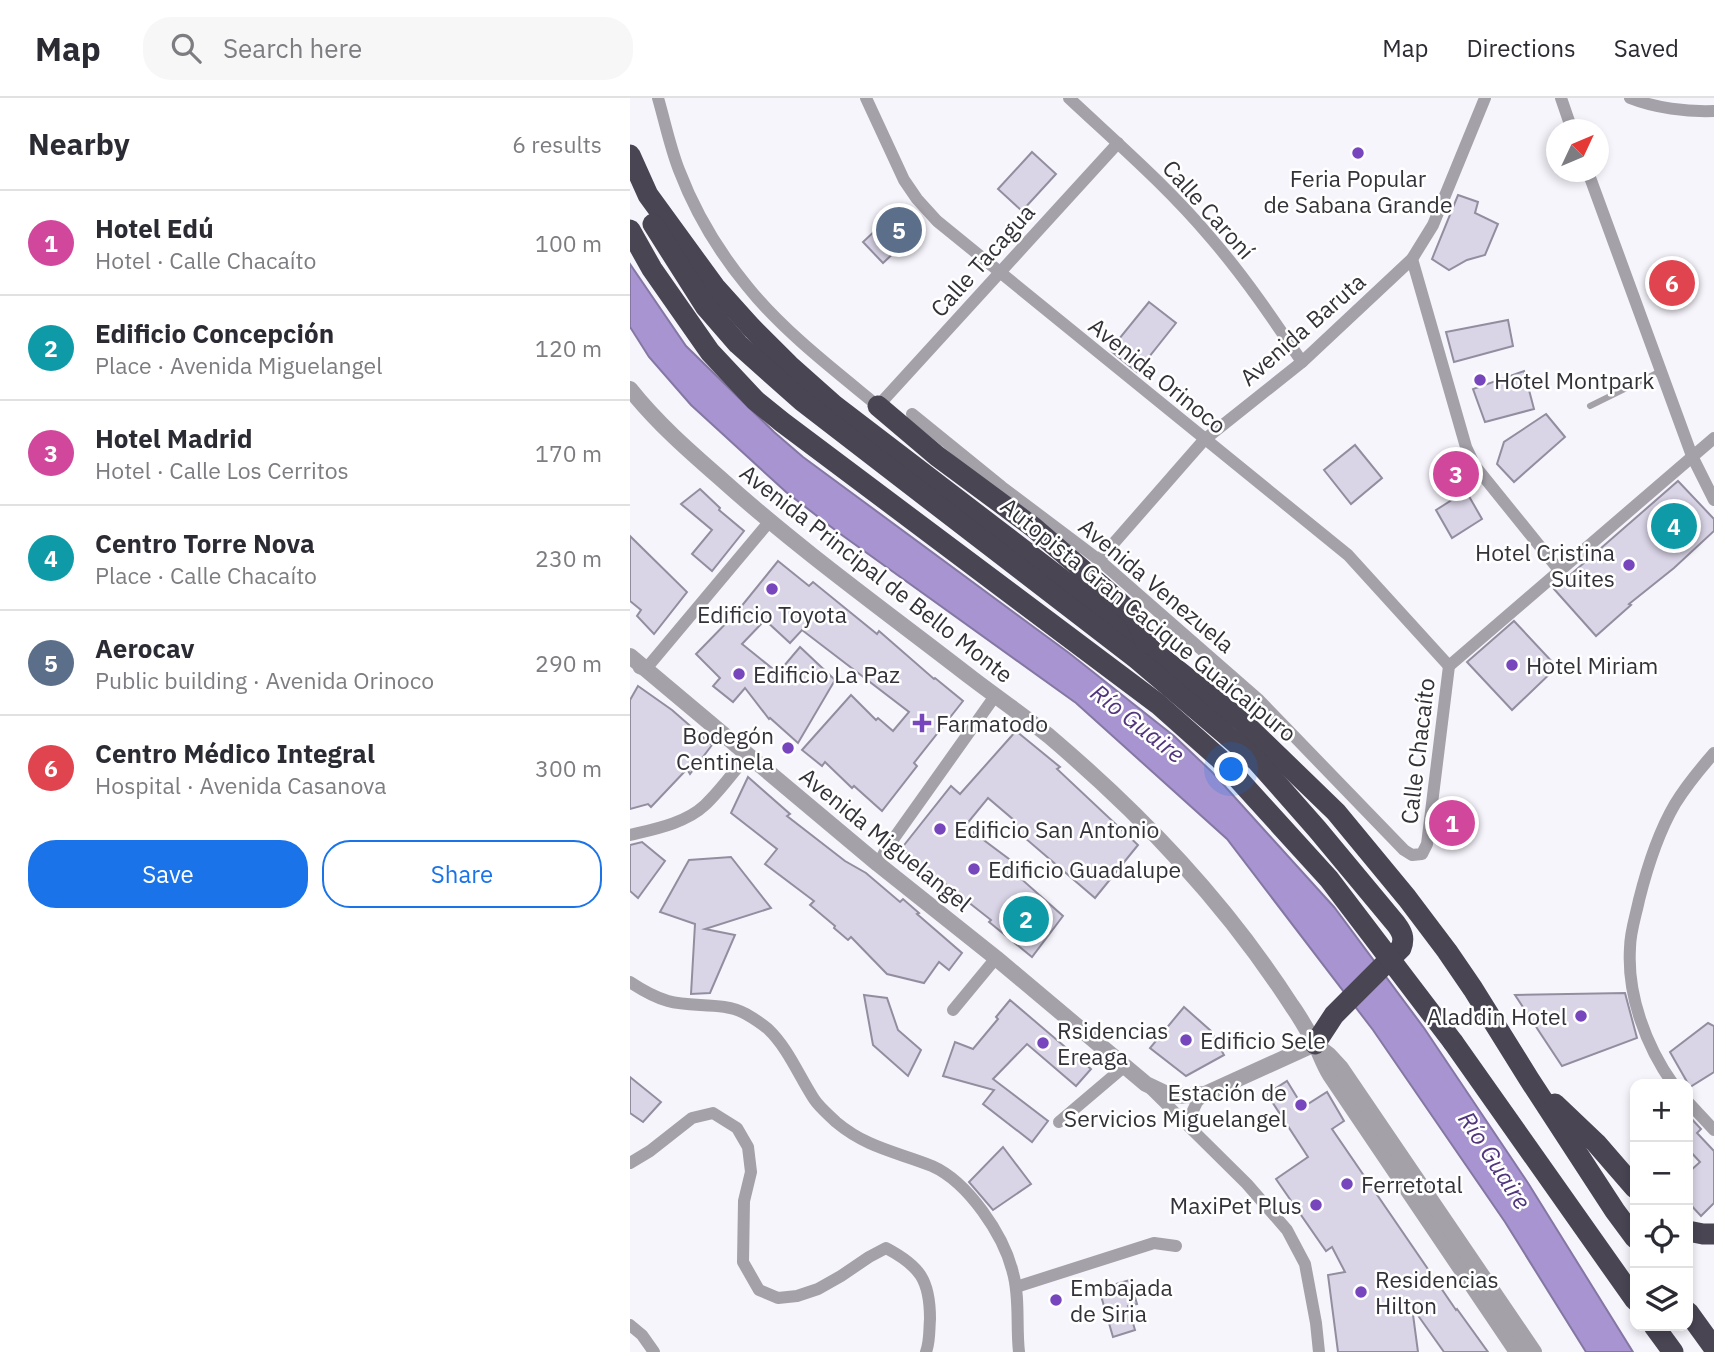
<!DOCTYPE html>
<meta charset="utf-8">
<style>
:root{--surface:#fff;--page:#f7f7f7;--text:#2b2b33;--muted:#7c7c81;--line:#e1e1e2;--accent:#1a73e8}
body{margin:0;font-family:"IBM Plex Sans",sans-serif;background:var(--page);color:var(--text)}
.controls{position:absolute;right:21px;bottom:21px;display:grid;overflow:hidden;border-radius:14px;box-shadow:0 4px 10px #0003}
.controls button{width:63px;height:63px;display:grid;place-items:center;padding:0;border:0;border-bottom:2px solid var(--line);background:var(--surface);color:var(--text);font:35px sans-serif}
.compass{position:absolute;left:916px;top:21px;width:63px;height:63px;border-radius:50%;background:var(--surface);box-shadow:0 4px 10px #0003;rotate:46deg}
.you{position:absolute;left:602px;top:672px;width:24px;height:24px;margin:-18px;border:5px solid #fff;border-radius:50%;background:#1a73e8;box-shadow:0 0 0 10px #1a73e833}
.badge{display:grid;place-items:center;width:46px;height:46px;border-radius:50%;background:var(--accent);color:#fff;font-size:23px;font-weight:700}
.pin{position:absolute;translate:-50% -50%;border:4px solid #fff;box-shadow:0 2px 7px #0006}
.list{margin:0;padding:0;list-style:none}
h2{display:flex;justify-content:space-between;align-items:center;height:91px;margin:0;padding:0 28px;font-size:30px}
h2 small{font-size:23px;font-weight:400;color:var(--muted)}
.list li{display:grid;grid-template-columns:46px 1fr auto;gap:21px;align-items:center;box-sizing:border-box;height:105px;padding:0 28px;border-top:2px solid var(--line)}
.list b{display:block;font-size:26px;white-space:nowrap}
.list p{margin:0;font-size:23px;white-space:nowrap;color:var(--muted)}
.list em{font-size:23px;font-style:normal;color:var(--muted)}
.actions{display:flex;gap:14px;padding:21px 28px}
.actions a{flex:1;padding:16px 0;border:2px solid var(--accent);border-radius:28px;text-align:center;font-size:24px;color:var(--accent)}
.actions .main{background:var(--accent);color:#fff}
.icon{flex:none;width:38px;height:38px;fill:none;stroke:currentColor;stroke-width:2;stroke-linecap:round;stroke-linejoin:round}
.map{position:relative;flex:none;width:1084px;height:1254px;overflow:hidden}
header{display:flex;align-items:center;gap:42px;box-sizing:border-box;height:98px;padding:0 35px;background:var(--surface);border-bottom:2px solid var(--line)}
header strong{font-size:33px}
nav{display:flex;gap:38px;margin-inline-start:auto;font-size:24px}
.search{width:490px;height:63px;background:var(--page);display:flex;align-items:center;gap:18px;box-sizing:border-box;padding:0 24px;border-radius:28px;color:var(--muted);font-size:26px}
main{display:flex}
aside{flex:1;background:var(--surface)}
.map>svg:first-child{display:block}
.water{fill:#a794d0;stroke:#8477a3;stroke-width:2}
.building{fill:#d9d4e6;stroke:#938e9f;stroke-width:2}
.lines{fill:none;stroke-linecap:round;stroke-linejoin:round}
.service{stroke:#a4a1a9;stroke-width:6}
.minor{stroke:#a4a1a9;stroke-width:12}
.tertiary{stroke:#a4a1a9;stroke-width:16}
.motorway{stroke:#494553;stroke-width:21}
.motorway-bridge{stroke:#494553;stroke-width:21}
.poi-dot{fill:#7746bd;stroke:#fff;stroke-width:2.5}
.labels{text-anchor:middle;dominant-baseline:central;stroke-width:5;stroke-linejoin:round;paint-order:stroke}
.poi-label{font-size:23px;fill:#343239;stroke:#fff;text-anchor:start}
.street-label{font-size:23px;fill:#343239;stroke:#fff}
.water-label{font-size:24px;font-style:italic;fill:#51357d;stroke:#fff}
</style>
<header>
<strong>Map</strong>
<div class="search"><svg class="icon" aria-label="search" viewBox="0 0 24 24"><circle cx="10" cy="10" r="6"/><path d="M15 15l6 6"/></svg>Search here</div>
<nav><a>Map</a><a>Directions</a><a>Saved</a></nav>
</header>
<main>
<aside>
<h2>Nearby<small>6 results</small></h2>
<ul class="list">
<li><span class="badge" style="background:#d1479c">1</span><div><b>Hotel Edú</b><p>Hotel · Calle Chacaíto</p></div><em>100 m</em></li>
<li><span class="badge" style="background:#0f9aa8">2</span><div><b>Edificio Concepción</b><p>Place · Avenida Miguelangel</p></div><em>120 m</em></li>
<li><span class="badge" style="background:#d1479c">3</span><div><b>Hotel Madrid</b><p>Hotel · Calle Los Cerritos</p></div><em>170 m</em></li>
<li><span class="badge" style="background:#0f9aa8">4</span><div><b>Centro Torre Nova</b><p>Place · Calle Chacaíto</p></div><em>230 m</em></li>
<li><span class="badge" style="background:#5c6f8a">5</span><div><b>Aerocav</b><p>Public building · Avenida Orinoco</p></div><em>290 m</em></li>
<li><span class="badge" style="background:#e0444e">6</span><div><b>Centro Médico Integral</b><p>Hospital · Avenida Casanova</p></div><em>300 m</em></li>
</ul>
<div class="actions"><a class="main">Save</a><a>Share</a></div>
</aside>
<div class="map">
<svg width="1084" height="1254" viewBox="0 0 1084 1254">
<rect width="100%" height="100%" fill="#f7f5fc"/>
<path class="water" d="M0,166L56,248L144,334L173,359L439,555L544,638L582,674L704,809L794,930L898,1085L1003,1254H956L875,1124L743,932L597,741L446,605L209,435L156,394L61,307L19,259L0,229Z"/>
<g class="building">
<path d="M402,54L426,76L392,113L368,91Z"/>
<path d="M828,97L848,104L845,115L868,126L855,157L837,162L819,172L802,161Z"/>
<path d="M264,115L284,136L253,165L233,144Z"/>
<path d="M519,204L546,225L507,274L480,252Z"/>
<path d="M878,222L883,248L824,264L816,234Z"/>
<path d="M894,273L904,311L855,324L843,291Z"/>
<path d="M916,316L935,339L884,384L867,366L874,344Z"/>
<path d="M725,347L752,380L721,406L694,372Z"/>
<path d="M1048,383L1084,421V433L1044,470L999,506L1001,507L966,538L924,491Z"/>
<path d="M70,391L90,410L89,412L114,433L82,473L62,456L82,432L51,406Z"/>
<path d="M836,393L852,421L822,440L806,412Z"/>
<path d="M0,438L57,494L24,536L7,518L11,512L0,503Z"/>
<path d="M148,463L179,488L183,484L247,536L249,533L304,581L305,580L333,603L284,665L287,668L252,713L224,688L222,690L195,664L192,668L172,652L221,597L246,622L248,620L263,633L279,614L172,532L160,545L135,522L112,546L148,575L170,549L205,582L168,645L140,620L139,621L115,590L103,604L83,588L90,580L66,556L106,515Z"/>
<path d="M884,523L927,569L882,612L837,564Z"/>
<path d="M8,588L42,612L82,647L60,676L57,671L21,709L18,706L0,711V602Z"/>
<path d="M386,633L430,669L427,671L508,747L465,800L381,728L385,723L358,700L335,728L383,764L379,770L433,818L402,859L359,824L361,822L271,751L321,688L330,696Z"/>
<path d="M118,679L160,716L157,718L215,763L236,775L270,804L273,801L289,815L287,816L332,855L319,872L309,864L294,885L257,876L221,839L218,842L204,830L205,828L180,807L184,803L135,766L147,751L101,715Z"/>
<path d="M12,744L35,763L8,800L0,793V747Z"/>
<path d="M101,759L141,810L75,831L105,837L80,895L61,896L65,826L30,814L59,762Z"/>
<path d="M995,895L1007,940L932,968L885,897Z"/>
<path d="M234,897L257,900L268,932L291,952L278,978L243,947Z"/>
<path d="M380,902L461,971L446,988L397,946L363,981L418,1023L402,1044L353,1006L364,992L313,978L325,944L343,951L368,921L366,919Z"/>
<path d="M554,909L581,933L594,957L556,978L520,950Z"/>
<path d="M1078,925L1084,928V974L1060,989L1040,954Z"/>
<path d="M0,979L31,1004L13,1024L0,1015Z"/>
<path d="M657,983L673,1009L697,994L714,1023L702,1031L826,1212L827,1211L858,1254H814L782,1209L788,1254H708L698,1177L715,1174L702,1149L696,1153L646,1081L678,1059L637,996Z"/>
<path d="M1058,1017L1071,1031L1067,1035L1084,1053V1105L1071,1118L1058,1104V1075L1070,1064L1058,1051Z"/>
<path d="M373,1049L401,1086L363,1112L339,1084Z"/>
<path d="M500,1182L507,1206L498,1208L505,1232L483,1239L469,1191Z"/>
</g>
<g class="lines">
<path class="service" d="M960,308L1031,273"/>
<g class="minor">
<path d="M28,0C35,24 40,49 49,72C65,114 89,154 117,188C152,232 204,272 248,308L488,45"/>
<path d="M236,0L274,82L287,101L307,123L718,457L819,568"/>
<path d="M439,0C487,45 538,89 580,139C614,178 643,221 672,264"/>
<path d="M931,0L942,32"/>
<path d="M1000,0C1025,10 1057,14 1084,13"/>
<path d="M958,74L1062,358L1084,402"/>
<path d="M782,161L836,349L845,368L929,472"/>
<path d="M282,316L372,389L469,462L628,601L774,752L782,757L792,756L797,746L819,568L1084,340"/>
<path d="M469,462L574,342L672,264L782,161L803,127L855,0"/>
<path d="M9,570L15,572L139,424"/>
<path d="M0,737C25,731 56,725 75,707C91,692 104,673 118,657"/>
<path d="M248,766L257,750L365,598"/>
<path d="M0,884C12,892 24,899 38,903C62,910 93,903 116,916C123,920 131,925 138,931C158,950 169,978 184,1001C190,1010 199,1017 206,1024C237,1050 267,1054 302,1068C338,1084 374,1137 383,1175C390,1200 386,1228 389,1254"/>
<path d="M323,912L366,860"/>
<path d="M1043,986C1016,948 997,897 1000,850C1000,834 1006,817 1009,802C1017,770 1028,735 1045,706C1056,688 1070,671 1084,655"/>
<path d="M521,991L617,1086L657,1132L675,1166L686,1225L689,1254"/>
<path d="M1058,1004L1084,1032"/>
<path d="M429,1024L495,968"/>
<path d="M565,1033L560,1019L567,1004L575,996"/>
<path d="M0,1065L20,1053L62,1020L83,1015L107,1030L118,1049L121,1074L114,1103L113,1164L129,1192L148,1200L167,1198L188,1191L211,1178L239,1159L256,1150C290,1168 300,1182 300,1221C299,1233 300,1243 296,1254"/>
<path d="M386,1189L524,1145L546,1148"/>
<path d="M0,1227L12,1237L24,1254"/>
</g>
<g class="tertiary">
<path d="M0,291C26,324 59,353 90,380C170,452 258,515 343,581C368,600 394,618 419,638C513,718 595,804 662,908C670,919 677,932 684,944C690,955 693,966 700,977L887,1254"/>
<path d="M0,558L248,766L366,860L516,986L537,996L547,998L575,996L685,946"/>
<path d="M687,948L699,957L711,970L904,1254"/>
</g>
<g class="motorway">
<path d="M0,57L18,97L85,189L121,229L159,267L204,307L451,496L613,624L706,714L777,800L817,853L843,891L899,981L985,1113L1005,1140"/>
<path d="M23,126L75,208L108,246L172,303L507,561L627,663L687,731L766,826C772,834 775,840 771,850L704,917L685,946"/>
<path d="M248,308L307,358L403,429L476,492L504,518L516,545"/>
<path d="M823,944L1005,1202"/>
<path d="M925,1006L966,1045L1005,1090"/>
<path d="M1058,1133L1073,1136H1084"/>
<path d="M1058,1214L1084,1250"/>
<path d="M1024,1228L1043,1254"/>
</g>
<path class="motorway-bridge" d="M0,132L22,171L80,254L125,302L152,324L528,606L590,661L699,781L823,944"/>
</g>
<g class="poi-dot">
<circle cx="728" cy="55" r="7"/>
<circle cx="850" cy="282" r="7"/>
<circle cx="999" cy="467" r="7"/>
<circle cx="142" cy="491" r="7"/>
<circle cx="882" cy="567" r="7"/>
<circle cx="109" cy="576" r="7"/>
<path d="M288.5 614.5h7v7h7v7h-7v7h-7v-7h-7v-7h7z"/>
<circle cx="158" cy="650" r="7"/>
<circle cx="310" cy="731" r="7"/>
<circle cx="344" cy="771" r="7"/>
<circle cx="951" cy="918" r="7"/>
<circle cx="556" cy="942" r="7"/>
<circle cx="413" cy="945" r="7"/>
<circle cx="671" cy="1007" r="7"/>
<circle cx="717" cy="1086" r="7"/>
<circle cx="686" cy="1107" r="7"/>
<circle cx="731" cy="1194" r="7"/>
<circle cx="426" cy="1202" r="7"/>
</g>
<g class="labels">
<g class="poi-label">
<text x="728" y="80" text-anchor="middle">Feria Popular<tspan x="728" dy="26">de Sabana Grande</tspan></text>
<text x="864" y="282">Hotel Montpark</text>
<text x="985" y="454" text-anchor="end">Hotel Cristina<tspan x="985" dy="26">Suites</tspan></text>
<text x="142" y="516" text-anchor="middle">Edificio Toyota</text>
<text x="896" y="567">Hotel Miriam</text>
<text x="123" y="576">Edificio La Paz</text>
<text x="306" y="625">Farmatodo</text>
<text x="144" y="637" text-anchor="end">Bodegón<tspan x="144" dy="26">Centinela</tspan></text>
<text x="324" y="731">Edificio San Antonio</text>
<text x="358" y="771">Edificio Guadalupe</text>
<text x="937" y="918" text-anchor="end">Aladdin Hotel</text>
<text x="427" y="932">Rsidencias<tspan x="427" dy="26">Ereaga</tspan></text>
<text x="570" y="942">Edificio Sele</text>
<text x="657" y="994" text-anchor="end">Estación de<tspan x="657" dy="26">Servicios Miguelangel</tspan></text>
<text x="731" y="1086">Ferretotal</text>
<text x="672" y="1107" text-anchor="end">MaxiPet Plus</text>
<text x="745" y="1181">Residencias<tspan x="745" dy="26">Hilton</tspan></text>
<text x="440" y="1189">Embajada<tspan x="440" dy="26">de Siria</tspan></text>
</g>
<g class="street-label">
<text transform="translate(579 111) rotate(48)">Calle Caroní</text>
<text transform="translate(352 162) rotate(-48)">Calle Tacagua</text>
<text transform="translate(672 231) rotate(-41)">Avenida Baruta</text>
<text transform="translate(528 277) rotate(39)">Avenida Orinoco</text>
<text transform="translate(247 475) rotate(38)">Avenida Principal de Bello Monte</text>
<text transform="translate(527 487) rotate(40)">Avenida Venezuela</text>
<text transform="translate(519 521) rotate(39)">Autopista Gran Cacique Guaicaipuro</text>
<text transform="translate(787 653) rotate(-83)">Calle Chacaíto</text>
<text transform="translate(256 741) rotate(39)">Avenida Miguelangel</text>
</g>
<g class="water-label">
<text transform="translate(508 625) rotate(38)">Río Guaire</text>
<text transform="translate(865 1062) rotate(57)">Río Guaire</text>
</g>
</g>
</svg>
<div class="controls">
<button>+</button>
<button>−</button>
<button><svg class="icon" aria-label="locate" viewBox="0 0 24 24"><circle cx="12" cy="12" r="6"/><path d="M12 2v4M12 18v4M2 12h4M18 12h4"/></svg></button>
<button><svg class="icon" aria-label="layers" viewBox="0 0 24 24"><path d="M12 4l9 5-9 5-9-5zM3 14l9 5 9-5"/></svg></button>
</div>
<svg class="compass" viewBox="-18 -18 36 36"><path d="M0-13l5 13h-10z" fill="#e53935"/><path d="M0 13l5-13h-10z" fill="#7c7c81"/></svg>
<div class="you"></div>
<div class="pin badge" style="left:822px;top:725px;background:#d1479c">1</div>
<div class="pin badge" style="left:396px;top:821px;background:#0f9aa8">2</div>
<div class="pin badge" style="left:826px;top:376px;background:#d1479c">3</div>
<div class="pin badge" style="left:1044px;top:428px;background:#0f9aa8">4</div>
<div class="pin badge" style="left:269px;top:132px;background:#5c6f8a">5</div>
<div class="pin badge" style="left:1042px;top:185px;background:#e0444e">6</div>
</div>
</main>
